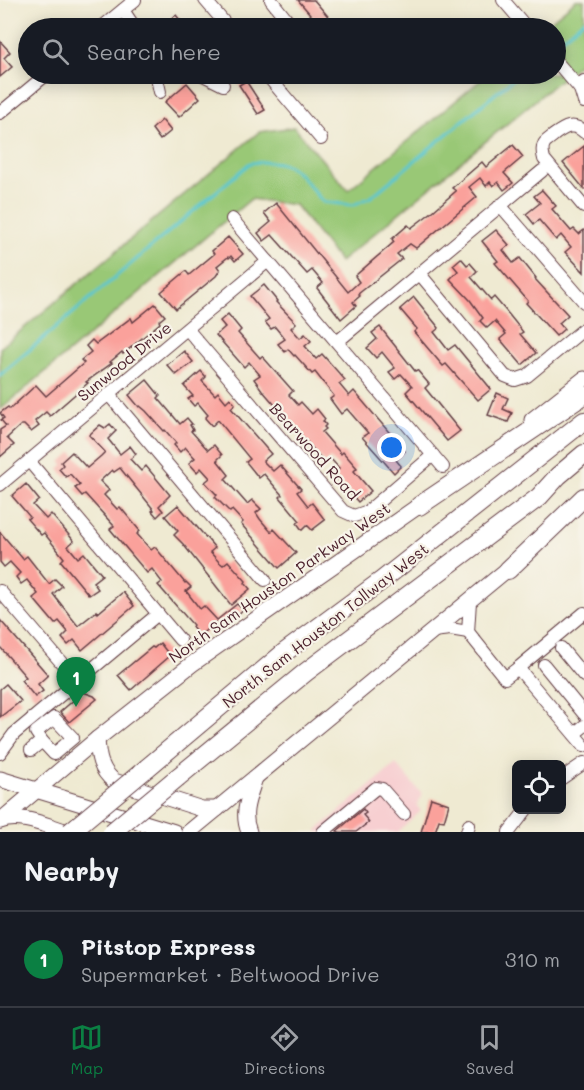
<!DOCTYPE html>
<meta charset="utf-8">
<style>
:root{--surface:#171b24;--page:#242831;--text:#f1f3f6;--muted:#9ea1a6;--line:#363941;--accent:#0b8043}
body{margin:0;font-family:Mali,sans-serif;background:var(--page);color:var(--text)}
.controls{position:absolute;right:18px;bottom:18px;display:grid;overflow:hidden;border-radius:9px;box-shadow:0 3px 15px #0003}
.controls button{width:54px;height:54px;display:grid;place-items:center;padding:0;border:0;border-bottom:2px solid var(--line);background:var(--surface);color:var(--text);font:30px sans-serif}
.you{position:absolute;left:392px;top:448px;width:21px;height:21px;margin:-15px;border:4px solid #fff;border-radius:50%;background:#1a73e8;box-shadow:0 0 0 9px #1a73e833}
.badge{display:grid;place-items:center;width:39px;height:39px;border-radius:50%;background:var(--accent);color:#fff;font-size:20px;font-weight:700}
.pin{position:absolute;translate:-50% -50px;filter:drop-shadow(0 2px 3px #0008)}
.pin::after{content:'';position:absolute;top:32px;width:21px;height:18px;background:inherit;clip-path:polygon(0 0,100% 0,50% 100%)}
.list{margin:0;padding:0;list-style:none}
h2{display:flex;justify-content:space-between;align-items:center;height:78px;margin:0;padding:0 24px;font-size:26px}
h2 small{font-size:20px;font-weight:400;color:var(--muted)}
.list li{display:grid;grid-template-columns:39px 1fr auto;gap:18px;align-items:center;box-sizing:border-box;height:96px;padding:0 24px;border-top:2px solid var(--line)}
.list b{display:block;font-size:22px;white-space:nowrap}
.list p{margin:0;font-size:20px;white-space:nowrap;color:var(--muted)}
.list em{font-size:20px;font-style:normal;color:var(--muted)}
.icon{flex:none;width:33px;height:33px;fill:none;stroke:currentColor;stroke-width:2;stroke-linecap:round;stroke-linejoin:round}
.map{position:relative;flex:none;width:584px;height:832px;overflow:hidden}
.search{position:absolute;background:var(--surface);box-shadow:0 3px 15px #0003;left:18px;right:18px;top:18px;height:66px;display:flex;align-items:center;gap:15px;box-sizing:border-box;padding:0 21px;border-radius:33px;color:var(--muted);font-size:22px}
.sheet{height:174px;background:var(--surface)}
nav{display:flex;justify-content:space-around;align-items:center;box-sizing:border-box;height:84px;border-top:2px solid var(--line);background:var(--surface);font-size:16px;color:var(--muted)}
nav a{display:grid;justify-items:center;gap:3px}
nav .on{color:var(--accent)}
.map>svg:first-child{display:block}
.built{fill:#f7cfd1}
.green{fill:#99c876;stroke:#727450;stroke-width:1.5}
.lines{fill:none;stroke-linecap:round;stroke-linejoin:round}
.stream{stroke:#5ac7d0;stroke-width:3}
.building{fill:#faa19b}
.minor-casing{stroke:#633d44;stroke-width:14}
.major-casing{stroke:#633d44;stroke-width:17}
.highway-casing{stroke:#633d44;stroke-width:20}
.minor{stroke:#fff;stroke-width:12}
.major{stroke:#fff;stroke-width:15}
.highway{stroke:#fff;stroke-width:18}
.highway-bridge-casing{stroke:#633d44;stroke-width:20;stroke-linecap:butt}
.highway-bridge{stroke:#fff;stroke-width:18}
.labels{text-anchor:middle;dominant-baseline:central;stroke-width:4.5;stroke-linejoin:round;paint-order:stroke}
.street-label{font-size:16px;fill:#4a1f2b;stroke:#f7f3e8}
</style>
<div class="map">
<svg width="584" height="832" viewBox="0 0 584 832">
<rect width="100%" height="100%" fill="#f7f3e8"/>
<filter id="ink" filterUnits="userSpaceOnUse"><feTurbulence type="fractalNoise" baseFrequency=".0167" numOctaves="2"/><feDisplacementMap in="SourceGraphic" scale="12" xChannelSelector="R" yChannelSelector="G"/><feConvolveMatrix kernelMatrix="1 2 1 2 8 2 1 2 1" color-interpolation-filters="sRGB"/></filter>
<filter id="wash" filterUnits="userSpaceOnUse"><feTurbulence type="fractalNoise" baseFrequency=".008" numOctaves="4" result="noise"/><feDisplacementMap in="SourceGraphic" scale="24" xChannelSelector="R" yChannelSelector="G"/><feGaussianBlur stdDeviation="1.35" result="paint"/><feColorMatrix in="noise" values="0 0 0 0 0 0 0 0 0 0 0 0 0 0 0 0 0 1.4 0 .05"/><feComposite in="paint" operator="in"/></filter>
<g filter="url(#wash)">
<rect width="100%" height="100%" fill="#efead2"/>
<path class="built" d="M396,764L422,794L417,806L421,811L398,832H317L318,829Z"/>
<path class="green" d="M576,0H584V60L340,262L295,205L251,199L0,410V348L259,132L294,127L348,190L488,74H556V28H542Z"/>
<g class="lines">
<g class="stream">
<path d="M556,43L584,20"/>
<path d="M0,375L250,163C295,158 296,171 323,202L353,205L371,197L519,74"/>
</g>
</g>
<g id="blocks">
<g class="building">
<path d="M298,0H314L338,28H322Z"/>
<path d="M176,15L184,25L179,28H161Z"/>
<path d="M0,41L10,52L4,58L12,67L0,77Z"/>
<path d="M246,81L265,110L258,114L239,85Z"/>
<path d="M187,83L200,98L179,117L165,102Z"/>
<path d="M162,120L171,131L160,140L152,129Z"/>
<path d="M513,145L523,157L504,173L513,183L504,190L498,182L493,186L490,182L486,186L480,178L469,187L477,197L416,248L410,244L397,254L402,259L358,294L360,296L353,302L356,306L341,319L317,288L323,283L312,270L307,274L272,235L264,241L258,233L271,222L264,213L276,203L348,292L359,282L355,276L394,242L392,239L408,225L411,228L432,212L456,191L452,188L482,162L486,167Z"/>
<path d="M584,146V189L563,163Z"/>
<path d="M542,190L556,206L552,209L571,231L574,229L579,234L584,230V272L565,252L571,247L561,235L556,240L539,220L534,224L526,214L540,203L534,196Z"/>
<path d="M496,230L509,245L503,250L513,263L520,258L536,278L535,279L568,315L559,323L564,329L556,336L526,303L528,301L495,263L498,261L482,241Z"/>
<path d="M228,237L243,254L235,261L231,256L229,258L228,257L217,266L220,270L216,276L176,309L161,292L186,271L189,275L214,254L212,251Z"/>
<path d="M461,258L467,265L470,263L477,271L471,277L491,300L494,297L506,311L523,332L520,334L536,353L522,365L500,339L506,334L495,321L487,328L480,321L483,318L470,300L450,279L458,271L453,265Z"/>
<path d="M264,285L277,301L276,302L296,323L291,328L300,338L305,334L311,341L305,346L316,359L322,354L345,380L339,384L349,396L354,391L405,451L396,460L401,466L394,473L362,437L368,433L347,409L341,414L330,399L334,396L315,372L312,374L295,355L294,356L288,349L285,352L278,344L285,339L275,327L271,329L265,322L269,319L250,296Z"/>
<path d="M414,297L439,328L434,332L448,350L455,345L491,389L478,400L446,364L443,366L414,332L417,329L400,309Z"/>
<path d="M155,304L165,316L159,321L160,323L123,354L122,352L110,362L112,363L86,382L88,383L50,416L46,412L35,421L39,426L31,432L24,425H21L7,438L14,445L0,457V430L6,426L1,420L4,418L0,413L8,407L10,409L36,385L46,396L84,363L81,360L91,352L86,346L92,340L96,344L131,318L133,322Z"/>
<path d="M228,314L241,330L238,333L260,358L262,356L293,391L289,395L298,405L301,402L312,414L317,409L325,419L323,421L326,425L324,427L326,429L322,432L341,454L343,452L357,468L354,471L371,491L358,502L334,475L339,468L330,458L325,463L262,390L254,379L260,375L249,362L244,367L216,335L225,327L220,321Z"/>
<path d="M380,327L415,371L417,370L429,384L425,388L460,431L447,441L406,392L412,386L401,374L395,379L389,372L395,368L382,352L376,358L367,348L377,339L372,333Z"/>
<path d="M184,351L193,362L176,375L167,365Z"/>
<path d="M201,371L206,377L202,381L215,395L218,392L226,402L230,398L235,404L231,408L271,454L263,461L273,471L280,465L301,489L297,492L308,506L312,503L325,520L312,530L307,525L302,530L297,523L300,521L280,497L282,495L264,474L259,478L246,462L250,459L218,420L212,426L205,418L208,415L198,403L194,406L188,399L193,396L184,386Z"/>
<path d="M147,380L160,396L158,398L180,424L187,418L192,424L190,425L193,430L191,431L208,450L214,445L222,455L217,460L229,475L225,479L247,504L252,500L261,509L256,513L260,519L271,532L274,529L296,553L279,568L241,524L243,522L232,510L230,512L215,497L217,495L205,482L210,478L201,468L197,472L189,463L195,458L185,447L180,452L174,445L176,443L165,430L164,431L146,411L140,406L139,407L129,395Z"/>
<path d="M497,393L508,398L503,409L512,413L508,422L488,415Z"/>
<path d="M110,424L116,431L108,439L120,454L130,446L136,454L130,459L141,471L146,466L170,495L159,506L163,511L157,517L152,511L154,510L120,468L114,472L112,470L100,481L109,490L104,495L117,509L120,507L140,531L137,534L151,550L155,547L185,583L186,582L191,587L186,591L200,609L204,606L217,620L237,604L243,610L221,627L216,622L199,636L192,627L193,625L158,585L162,582L152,569L147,573L110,529L114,526L85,494L82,496L75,488L80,485L70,474L66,477L59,469L63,465L61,462L72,452L87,468L101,456L105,452L89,435L100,425L105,428Z"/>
<path d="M26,484L39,500L33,505L46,519L51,514L74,541L68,546L78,558L84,553L102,575L93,582L98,589L89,595L61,561L64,558L44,533L41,535L27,519L30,517L12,496Z"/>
<path d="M178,505L215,548L210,552L219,562L223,565L228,561L246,581L245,583L250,589L231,605L183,544L174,535L178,531L165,516Z"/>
<path d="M0,532L23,559L27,556L49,584L55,579L62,586L53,594L78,626L97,611L98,613L123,592L134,606L82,650L74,640L68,645L62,638L68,632L59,621L55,624L33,598L38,594L27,580L21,584L16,577L20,573L10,562L4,567L0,562Z"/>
<path d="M0,620L48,675L38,684L43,691L35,697L21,680L26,677L0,647Z"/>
<path d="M160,643L170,656L131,690L118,675L152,647L154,648Z"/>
<path d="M6,684L21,701L0,717V689Z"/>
<path d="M83,692L94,696L97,699L69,722L60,712Z"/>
<path d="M431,798L449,804L444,821L439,820L435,832H421Z"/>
<path d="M363,809L366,813L363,815L369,822L356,832H339L337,831Z"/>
</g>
</g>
</g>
<g filter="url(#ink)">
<use href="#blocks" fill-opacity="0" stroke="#633d44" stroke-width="1.5"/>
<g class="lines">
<defs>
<g id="minor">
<path d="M205,0L229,28"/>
<path d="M271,0L290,24"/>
<path d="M503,0L527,28"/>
<path d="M123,10L135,28"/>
<path d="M101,28L135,0"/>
<path d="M556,61L580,89"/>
<path d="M156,74L160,92"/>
<path d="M201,74L223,85"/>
<path d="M266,74L321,139"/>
<path d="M584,81L580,89L584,102"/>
<path d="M0,113L47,74"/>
<path d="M584,132C573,122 565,127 554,135C551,138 545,141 544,144C541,149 543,154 544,159L584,207"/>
<path d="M500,205L584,302"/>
<path d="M232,219L443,467"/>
<path d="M419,273L505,376L515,380L527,376L584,329"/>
<path d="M188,330L343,511L354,516L368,511L433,455"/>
<path d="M337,342L542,171"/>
<path d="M109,395L265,580"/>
<path d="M29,461L180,640"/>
<path d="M0,485L268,261"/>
<path d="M0,591L78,682"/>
<path d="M433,631L450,629L468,632L470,601"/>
<path d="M468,632L505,678L518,668L584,746"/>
<path d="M561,648L584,676"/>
<path d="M544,665L584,714"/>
<path d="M518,668L584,613"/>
<path d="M574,734L584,726"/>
<path d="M31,750L42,741L36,732L54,718L73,738L54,754L42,741"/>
<path d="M0,753L14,734L158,614"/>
<path d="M562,778L584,763"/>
<path d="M323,832L376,788L382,789L404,814"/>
<path d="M467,832L469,825"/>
<path d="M509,832L526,810"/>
</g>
<g id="major">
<path d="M532,420L584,379"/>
<path d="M97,739C98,756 100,770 114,781L202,809H217"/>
<path d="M0,779L174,832"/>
<path d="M0,821L97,739L192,664L427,500"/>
<path d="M0,821C21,813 47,826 68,832"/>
<path d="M189,832L515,563"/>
<path d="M249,832C241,813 249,797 255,778"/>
</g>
<g id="highway">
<path d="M419,506L584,395"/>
<path d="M508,570L584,497"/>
<path d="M147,768L285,652L381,581L584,421"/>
<path d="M178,777L306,672L539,497L558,476L584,454"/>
</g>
</defs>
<use href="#minor" class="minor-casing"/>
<use href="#major" class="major-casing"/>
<use href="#highway" class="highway-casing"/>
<use href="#minor" class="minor"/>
<use href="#major" class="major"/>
<use href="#highway" class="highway"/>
<defs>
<g id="highway-bridge">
<path d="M70,832L147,768"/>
<path d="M112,832L178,777"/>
</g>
</defs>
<use href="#highway-bridge" class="highway-bridge-casing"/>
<use href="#highway-bridge" class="highway-bridge"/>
</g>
</g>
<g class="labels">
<g class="street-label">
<text transform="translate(124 361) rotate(-39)">Sunwood Drive</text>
<text transform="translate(315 451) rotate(48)">Bearwood Road</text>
<text transform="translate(279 582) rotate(-35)">North Sam Houston Parkway West</text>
<text transform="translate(325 625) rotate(-38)">North Sam Houston Tollway West</text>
</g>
</g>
</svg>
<div class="controls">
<button><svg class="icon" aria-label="locate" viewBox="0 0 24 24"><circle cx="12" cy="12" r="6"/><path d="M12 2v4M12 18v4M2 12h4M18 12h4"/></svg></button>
</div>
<div class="you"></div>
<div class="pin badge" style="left:76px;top:707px">1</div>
<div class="search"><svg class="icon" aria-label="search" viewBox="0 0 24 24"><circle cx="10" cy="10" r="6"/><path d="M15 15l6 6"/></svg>Search here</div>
</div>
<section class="sheet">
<h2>Nearby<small></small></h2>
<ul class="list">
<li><span class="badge">1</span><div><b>Pitstop Express</b><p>Supermarket · Beltwood Drive</p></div><em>310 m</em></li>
</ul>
</section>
<nav>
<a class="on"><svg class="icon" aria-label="map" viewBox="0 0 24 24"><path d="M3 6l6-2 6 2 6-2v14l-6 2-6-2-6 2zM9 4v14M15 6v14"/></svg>Map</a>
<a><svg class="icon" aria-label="directions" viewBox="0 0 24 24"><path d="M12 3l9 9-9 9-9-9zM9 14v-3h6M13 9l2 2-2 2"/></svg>Directions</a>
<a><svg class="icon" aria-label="saved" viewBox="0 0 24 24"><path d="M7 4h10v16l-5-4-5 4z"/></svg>Saved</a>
</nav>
